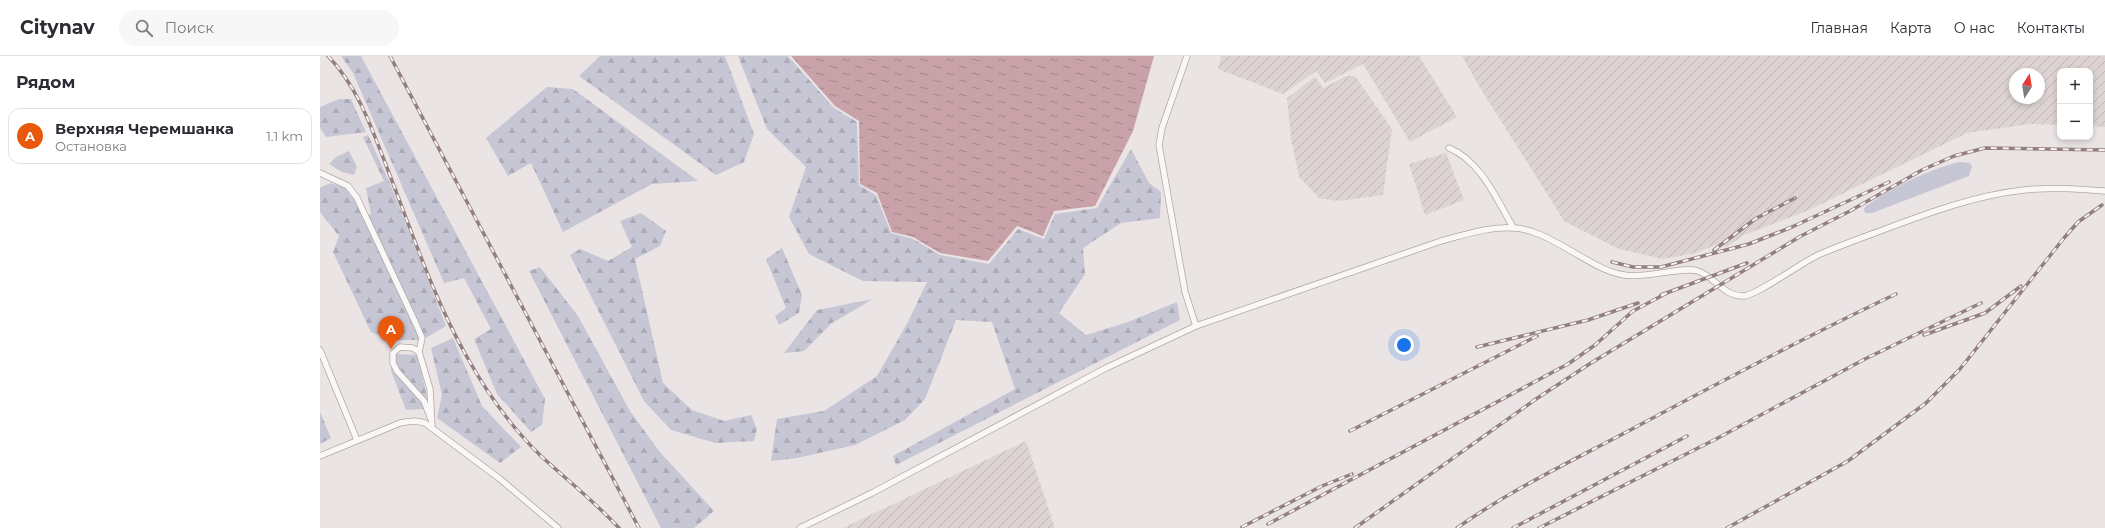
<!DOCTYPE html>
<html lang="ru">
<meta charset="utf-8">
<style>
:root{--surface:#fff;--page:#f7f7f7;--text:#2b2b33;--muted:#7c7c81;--line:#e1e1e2;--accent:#ea580c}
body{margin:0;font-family:Montserrat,sans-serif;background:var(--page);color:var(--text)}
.controls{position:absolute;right:12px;top:12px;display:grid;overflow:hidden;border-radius:8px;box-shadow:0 2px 6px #0003}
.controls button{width:36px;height:36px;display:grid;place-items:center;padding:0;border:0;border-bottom:1px solid var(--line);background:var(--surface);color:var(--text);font:20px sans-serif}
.compass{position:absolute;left:1689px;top:12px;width:36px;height:36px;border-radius:50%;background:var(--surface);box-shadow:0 2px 6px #0003;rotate:12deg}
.you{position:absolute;left:1084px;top:289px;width:14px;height:14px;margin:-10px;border:3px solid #fff;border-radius:50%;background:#1a73e8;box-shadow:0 0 0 6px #1a73e833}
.badge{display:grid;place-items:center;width:26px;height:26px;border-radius:50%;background:var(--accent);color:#fff;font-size:13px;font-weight:700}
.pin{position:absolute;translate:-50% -33px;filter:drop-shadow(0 1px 2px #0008)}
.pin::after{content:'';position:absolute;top:21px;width:14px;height:12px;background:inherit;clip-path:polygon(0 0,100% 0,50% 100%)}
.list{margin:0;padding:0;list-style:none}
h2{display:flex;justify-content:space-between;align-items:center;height:52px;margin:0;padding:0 16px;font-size:17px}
h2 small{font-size:13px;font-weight:400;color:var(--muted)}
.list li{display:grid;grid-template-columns:26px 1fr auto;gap:12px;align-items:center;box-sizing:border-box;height:56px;margin:0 8px 8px;padding:0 8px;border:1px solid var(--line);border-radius:12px}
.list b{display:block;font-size:15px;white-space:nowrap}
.list p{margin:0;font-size:13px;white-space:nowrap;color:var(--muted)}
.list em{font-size:13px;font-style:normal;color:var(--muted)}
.icon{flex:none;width:22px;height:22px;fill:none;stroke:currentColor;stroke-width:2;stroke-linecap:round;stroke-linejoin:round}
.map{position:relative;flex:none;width:1785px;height:472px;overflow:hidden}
header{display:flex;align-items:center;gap:24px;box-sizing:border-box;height:56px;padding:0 20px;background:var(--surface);border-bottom:1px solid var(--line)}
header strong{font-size:19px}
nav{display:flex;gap:22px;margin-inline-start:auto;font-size:14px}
.search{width:280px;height:36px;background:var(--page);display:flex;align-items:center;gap:10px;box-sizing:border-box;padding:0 14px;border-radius:22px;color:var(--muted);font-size:15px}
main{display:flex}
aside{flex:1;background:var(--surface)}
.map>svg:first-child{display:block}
.industrial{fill:url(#industrial-furrows);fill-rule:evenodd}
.green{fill:#c7c6d4}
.forest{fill:url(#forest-firs)}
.water{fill:url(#water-ripples)}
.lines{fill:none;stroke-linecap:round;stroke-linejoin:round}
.street-casing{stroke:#b2a6a6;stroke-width:7}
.street{stroke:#faf7f7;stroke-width:5.5}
.rail-casing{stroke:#947f80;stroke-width:3.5}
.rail{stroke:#f8f4f4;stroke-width:2;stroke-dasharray:6;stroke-linecap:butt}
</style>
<header>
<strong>Citynav</strong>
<div class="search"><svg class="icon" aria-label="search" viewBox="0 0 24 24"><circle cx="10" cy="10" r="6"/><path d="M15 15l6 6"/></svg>Поиск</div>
<nav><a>Главная</a><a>Карта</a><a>О нас</a><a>Контакты</a></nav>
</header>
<main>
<aside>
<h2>Рядом<small></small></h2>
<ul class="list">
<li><span class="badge">A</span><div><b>Верхняя Черемшанка</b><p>Остановка</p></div><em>1.1 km</em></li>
</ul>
</aside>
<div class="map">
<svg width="1785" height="472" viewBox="0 0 1785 472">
<defs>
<pattern id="industrial-furrows" width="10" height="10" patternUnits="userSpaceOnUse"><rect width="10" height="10" fill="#ddd3d3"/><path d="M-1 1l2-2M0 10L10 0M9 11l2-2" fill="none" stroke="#bfb5b5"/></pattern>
<pattern id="forest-firs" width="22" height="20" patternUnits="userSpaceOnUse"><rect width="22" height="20" fill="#c7c6d4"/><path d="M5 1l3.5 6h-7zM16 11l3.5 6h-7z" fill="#acaab6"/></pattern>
<pattern id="water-ripples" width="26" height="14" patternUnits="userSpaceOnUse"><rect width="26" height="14" fill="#c8a2a8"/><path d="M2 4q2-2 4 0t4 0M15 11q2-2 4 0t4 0" fill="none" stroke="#a48489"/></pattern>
</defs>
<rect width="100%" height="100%" fill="#ebe4e5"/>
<g class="industrial">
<path d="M901,0H1099L1137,61L1090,86L1043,8L1005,27L996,15L963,38L898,13Z"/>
<path d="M1142,0H1785V71L1770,70V15H1740V69L1709,68L1647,77L1489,154L1424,179L1406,191L1402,186L1376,197L1343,203L1299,193L1244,165L1157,27ZM1695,18H1719V42H1695Z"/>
<path d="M1026,20H1035L1072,73L1063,139L1018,145L999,142L979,121L971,83L967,42L995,21L1003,32Z"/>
<path d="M1126,97L1144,144L1105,159L1089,108Z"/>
<path d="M706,385L735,472H523Z"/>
</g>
<path class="green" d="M1639,106L1650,107L1652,111L1649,120L1552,157H1545L1544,153L1546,150C1573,131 1607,114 1639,106Z"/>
<g class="forest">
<path d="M21,0H41L225,343L222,369L211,376L177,338L154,283L171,273L144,222L124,227L33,17Z"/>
<path d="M280,0H405L434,78L424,106L396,119L259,20Z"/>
<path d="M418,0H468L514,52L537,66L539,129L556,139L571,177L593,183L620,199L669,208L698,173L724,183L735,158L777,152L811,93L829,127L841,136L840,162L801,167L763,192L765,218L739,257L766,279L808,266L857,246L860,264L576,409L573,400L695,333L672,266L636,264L605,343L585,364L535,389L477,402L451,405L457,363L504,355L557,320L588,266L607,226L543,225L489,198L469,161L486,111L447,73Z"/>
<path d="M227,31L253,33L378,125L332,128L243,176L211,107L188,120L166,82Z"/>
<path d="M19,43H31L46,76L6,81L0,72V51Z"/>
<path d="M48,79L69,125L126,270L102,284H71L51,276L13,196L19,180L0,156V132L10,127L24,131L38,149L42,161L51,158L46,132L64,125L43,81Z"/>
<path d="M29,95L37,111L34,119L22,116L9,108L16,101Z"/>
<path d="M321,157L346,175L340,190L315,203L343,327L372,354L404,365L431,359L437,373L434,385L395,387L351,374L324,345L250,199L260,193L288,205L312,191L300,165Z"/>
<path d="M462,192L482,239L479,257L459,269L455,260L466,252L446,203Z"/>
<path d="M220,211L258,260L310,355L339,395L394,455L374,472H341L209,215Z"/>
<path d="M553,243L512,267L484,295L464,297L497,254Z"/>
<path d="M133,282L162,350L201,391L180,407L117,362L122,339L111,292Z"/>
<path d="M78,298L97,299L107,340L104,353L86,354L71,315V301Z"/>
<path d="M0,356L11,382L0,388Z"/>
</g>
<path class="water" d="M471,0H834L813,75L775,150L734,155L723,180L697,170L668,205L620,197L593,181L572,176L557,137L540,128L539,65L515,50Z"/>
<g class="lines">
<defs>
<g id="street">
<path d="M867,0L842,72L839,89L865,236L876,270"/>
<path d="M1129,92C1161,105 1177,144 1193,171"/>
<path d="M0,117L28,130L37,142L97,270L102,282L99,296"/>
<path d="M0,294L37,384"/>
<path d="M111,363L104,345L77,315L73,307V297L80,291L93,292L99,296L110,333L112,372"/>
<path d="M0,400L80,367C89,365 96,364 105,367L180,423L238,472"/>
<path d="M480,472L552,437L786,312L876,270L1121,185C1144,179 1170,170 1194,172C1215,173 1235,186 1253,196C1269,205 1285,216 1304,219C1326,223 1362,210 1378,215C1395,221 1404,241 1424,240C1437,239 1481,207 1498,199C1521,189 1544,181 1568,172C1611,156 1657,139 1704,134C1731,131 1758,133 1785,135"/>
</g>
</defs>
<use href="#street" class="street-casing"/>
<use href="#street" class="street"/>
<defs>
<g id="rail">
<path d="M8,0C39,32 53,76 69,117C93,179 114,243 147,301C167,337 191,371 221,400C247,424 275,446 299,472"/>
<path d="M70,0L319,472"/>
<path d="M1394,194L1435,163L1475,142"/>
<path d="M1292,206L1313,211H1341L1429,188L1472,171L1569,126"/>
<path d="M1341,239L1427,207"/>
<path d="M1604,279L1665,257L1701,230"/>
<path d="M1157,291L1268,264L1318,247"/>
<path d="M1030,375L1217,280"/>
<path d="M948,468L1248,308L1275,289L1313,255L1347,237"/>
<path d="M922,471L1002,430L1032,418"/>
<path d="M1035,472L1216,343L1271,307L1481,180L1530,155L1602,114L1634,100L1665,92L1785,94"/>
<path d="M1137,472C1192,433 1254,404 1314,372C1400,326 1487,280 1576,238"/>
<path d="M1193,472L1367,380"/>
<path d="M1219,472L1396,383L1545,303L1661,247"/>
<path d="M1407,472L1528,405L1606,347L1640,313L1744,182L1758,166L1782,149"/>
</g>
</defs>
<use href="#rail" class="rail-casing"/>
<use href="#rail" class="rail"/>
</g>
</svg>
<div class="controls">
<button>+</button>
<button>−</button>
</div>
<svg class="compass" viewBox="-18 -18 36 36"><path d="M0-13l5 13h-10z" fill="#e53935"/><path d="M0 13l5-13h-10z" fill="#7c7c81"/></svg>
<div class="you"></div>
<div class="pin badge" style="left:71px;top:293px">A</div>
</div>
</main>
